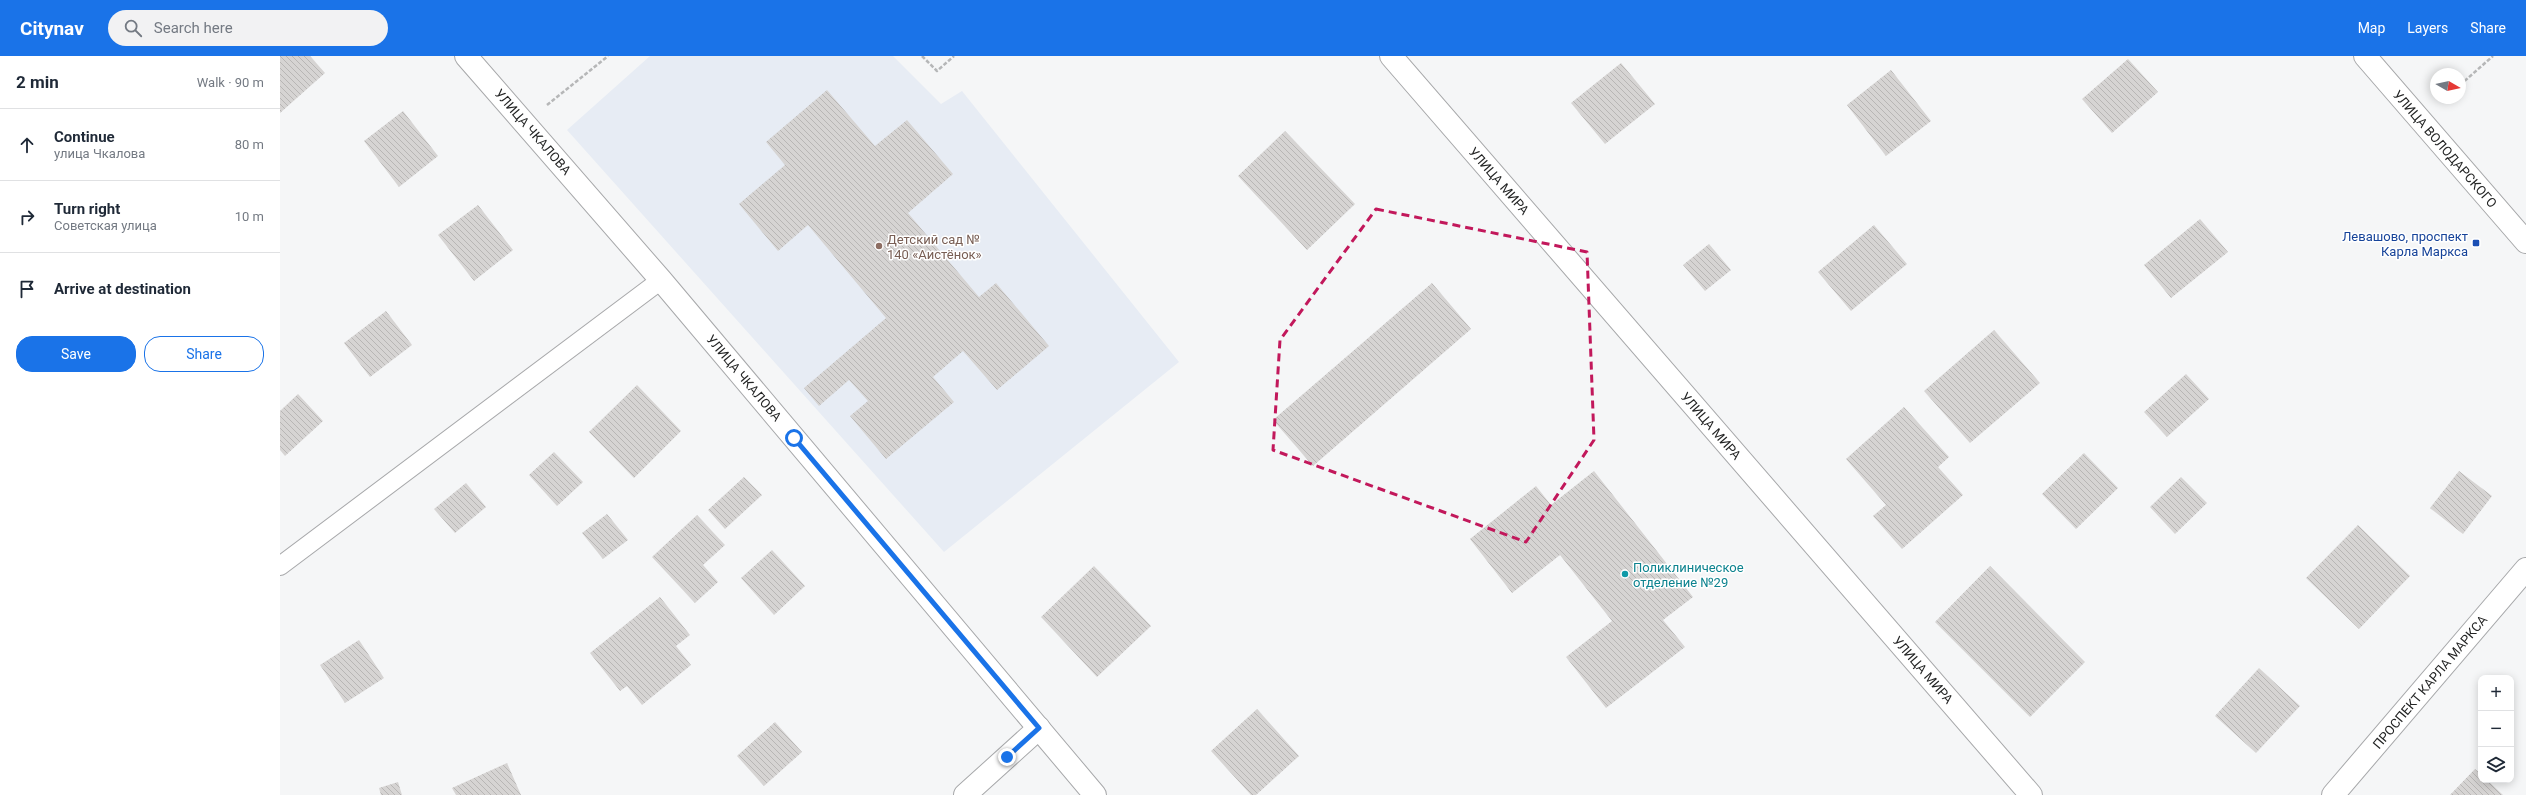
<!DOCTYPE html>
<meta charset="utf-8">
<style>
:root{--surface:#fff;--page:#f2f2f3;--text:#1f2937;--muted:#747a83;--line:#e0e1e3;--accent:#1a73e8}
body{margin:0;font-family:Roboto,sans-serif;background:var(--page);color:var(--text)}
.controls{position:absolute;right:12px;bottom:12px;display:grid;overflow:hidden;border-radius:8px;box-shadow:0 2px 10px #0003}
.controls button{width:36px;height:36px;display:grid;place-items:center;padding:0;border:0;border-bottom:1px solid var(--line);background:var(--surface);color:var(--text);font:20px sans-serif}
.compass{position:absolute;left:2150px;top:12px;width:36px;height:36px;border-radius:50%;background:var(--surface);box-shadow:0 2px 10px #0003;rotate:99deg}
.stop{position:absolute;width:12px;height:12px;margin:-9px;border:3px solid #1a73e8;border-radius:50%;background:#fff}
.stop.end{background:#1a73e8;border-color:#fff;box-shadow:0 1px 4px #0008}
.list{margin:0;padding:0;list-style:none}
h2{display:flex;justify-content:space-between;align-items:center;height:52px;margin:0;padding:0 16px;font-size:17px}
h2 small{font-size:13px;font-weight:400;color:var(--muted)}
.list li{display:grid;grid-template-columns:26px 1fr auto;gap:12px;align-items:center;box-sizing:border-box;height:72px;padding:0 16px;border-top:1px solid var(--line)}
.list b{display:block;font-size:15px;white-space:nowrap}
.list p{margin:0;font-size:13px;white-space:nowrap;color:var(--muted)}
.list em{font-size:13px;font-style:normal;color:var(--muted)}
.actions{display:flex;gap:8px;padding:12px 16px}
.actions a{flex:1;padding:9px 0;border:1px solid var(--accent);border-radius:16px;text-align:center;font-size:14px;color:var(--accent)}
.actions .main{background:var(--accent);color:#fff}
.icon{flex:none;width:22px;height:22px;fill:none;stroke:currentColor;stroke-width:2;stroke-linecap:round;stroke-linejoin:round}
.map{position:relative;flex:none;width:2246px;height:739px;overflow:hidden}
header{display:flex;align-items:center;gap:24px;box-sizing:border-box;height:56px;padding:0 20px;background:var(--accent);color:#fff}
header strong{font-size:19px}
nav{display:flex;gap:22px;margin-inline-start:auto;font-size:14px}
.search{width:280px;height:36px;background:var(--page);display:flex;align-items:center;gap:10px;box-sizing:border-box;padding:0 14px;border-radius:22px;color:var(--muted);font-size:15px}
main{display:flex}
aside{flex:1;background:var(--surface)}
.map>svg:first-child{display:block}
.built{fill:#e7ecf4}
.building{fill:url(#building-back-hatch)}
.lines{fill:none;stroke-linecap:round;stroke-linejoin:round}
.lane-casing{stroke:#a7a8aa;stroke-width:20}
.street-casing{stroke:#a7a8aa;stroke-width:24}
.secondary-casing{stroke:#a7a8aa;stroke-width:24}
.path{stroke:#b6b7b8;stroke-width:2.5;stroke-dasharray:4 2;stroke-linecap:butt}
.lane{stroke:#fff;stroke-width:18}
.street{stroke:#fff;stroke-width:22}
.secondary{stroke:#fff;stroke-width:22}
.route{stroke:#1a73e8;stroke-width:5}
.marked{fill:none;stroke:#c2185b;stroke-width:3;stroke-dasharray:8 5;stroke-linejoin:round}
.transit-dot{fill:#1a4fb4;stroke:#fff;stroke-width:1.5}
.education-dot{fill:#8d6e63;stroke:#fff;stroke-width:1.5}
.culture-dot{fill:#0f9aa8;stroke:#fff;stroke-width:1.5}
.labels{text-anchor:middle;dominant-baseline:central;stroke-width:3;stroke-linejoin:round;paint-order:stroke}
.street-label{font-size:13px;fill:#242525;stroke:#fff}
.transit-label{font-size:13px;fill:#164399;stroke:#fff;text-anchor:end}
.education-label{font-size:13px;fill:#785e54;stroke:#fff;text-anchor:start}
.culture-label{font-size:13px;fill:#0d838f;stroke:#fff;text-anchor:start}
</style>
<header>
<strong>Citynav</strong>
<div class="search"><svg class="icon" aria-label="search" viewBox="0 0 24 24"><circle cx="10" cy="10" r="6"/><path d="M15 15l6 6"/></svg>Search here</div>
<nav><a>Map</a><a>Layers</a><a>Share</a></nav>
</header>
<main>
<aside>
<h2>2 min<small>Walk · 90 m</small></h2>
<ul class="list">
<li><svg class="icon" aria-label="ahead" viewBox="0 0 24 24"><path d="M12 20V5M6 11l6-6 6 6"/></svg><div><b>Continue</b><p>улица Чкалова</p></div><em>80 m</em></li>
<li><svg class="icon" aria-label="right" viewBox="0 0 24 24"><path d="M7 20v-9h11M14 6l5 5-5 5"/></svg><div><b>Turn right</b><p>Советская улица</p></div><em>10 m</em></li>
<li><svg class="icon" aria-label="arrive" viewBox="0 0 24 24"><path d="M6 21V4h12l-3 4 3 4H6"/></svg><div><b>Arrive at destination</b></div></li>
</ul>
<div class="actions"><a class="main">Save</a><a>Share</a></div>
</aside>
<div class="map">
<svg width="2246" height="739" viewBox="0 0 2246 739">
<defs>
<pattern id="building-back-hatch" width="6" height="6" patternUnits="userSpaceOnUse"><rect width="6" height="6" fill="#d6d4d3"/><path d="M-1 5l2 2M0 0l6 6M5-1l2 2" fill="none" stroke="#b8b6b5"/></pattern>
</defs>
<rect width="100%" height="100%" fill="#f5f6f7"/>
<path class="built" d="M370,0H613L661,48L682,35L899,306L664,496L287,74Z"/>
<g class="building">
<path d="M0,0H30L45,17L0,57Z"/>
<path d="M1848,3L1878,36L1832,77L1802,43Z"/>
<path d="M1341,7L1375,48L1325,88L1291,47Z"/>
<path d="M1611,14L1651,65L1606,100L1567,49Z"/>
<path d="M547,34L595,90L627,64L673,118L628,157L699,241L716,227L769,290L717,334L683,295L653,321L674,346L606,403L570,360L588,345L569,324L539,350L524,332L606,262L528,169L498,195L459,148L505,109L486,86Z"/>
<path d="M123,55L158,100L119,131L84,85Z"/>
<path d="M1005,75L1075,148L1027,194L958,120Z"/>
<path d="M198,149L233,194L194,225L158,179Z"/>
<path d="M1920,163L1948,196L1891,242L1864,209Z"/>
<path d="M1594,169L1627,208L1571,255L1538,216Z"/>
<path d="M1429,188L1451,214L1425,235L1403,209Z"/>
<path d="M1152,227L1191,273L1033,410L993,364Z"/>
<path d="M106,255L132,289L90,321L64,287Z"/>
<path d="M1714,274L1760,327L1690,387L1644,335Z"/>
<path d="M1906,318L1929,343L1887,381L1864,356Z"/>
<path d="M357,329L401,375L354,422L309,376Z"/>
<path d="M18,338L43,365L5,400L0,394V355Z"/>
<path d="M1624,351L1669,401L1658,411L1683,439L1622,493L1593,460L1606,449L1566,403Z"/>
<path d="M274,396L303,426L277,450L249,419Z"/>
<path d="M1804,397L1838,432L1796,473L1762,438Z"/>
<path d="M1314,415L1413,541L1383,564L1405,591L1326,652L1286,601L1332,565L1280,499L1232,537L1190,483L1256,430L1271,449Z"/>
<path d="M2179,415L2212,440L2183,478L2150,452Z"/>
<path d="M464,421L482,439L445,473L428,454Z"/>
<path d="M1901,421L1927,447L1895,478L1870,451Z"/>
<path d="M186,427L206,451L175,477L154,453Z"/>
<path d="M327,458L348,484L323,503L302,477Z"/>
<path d="M417,459L445,489L423,509L438,526L415,547L372,501Z"/>
<path d="M2078,469L2130,520L2079,573L2026,522Z"/>
<path d="M492,494L525,530L494,559L461,522Z"/>
<path d="M814,510L871,570L817,621L761,561Z"/>
<path d="M1710,510L1805,606L1750,661L1655,566Z"/>
<path d="M380,541L410,579L396,590L411,609L362,649L347,630L340,635L310,597Z"/>
<path d="M79,584L104,622L65,647L40,609Z"/>
<path d="M1979,612L2020,650L1976,697L1935,660Z"/>
<path d="M977,653L1019,700L976,739H971L931,695Z"/>
<path d="M495,666L522,696L484,730L457,700Z"/>
<path d="M227,707L241,739H176L172,732Z"/>
<path d="M2195,713L2201,718V724H2207L2223,739H2170Z"/>
<path d="M118,726L122,739H101L99,732Z"/>
</g>
<g class="lines">
<defs>
<path id="lane" d="M0,510L381,224"/>
<g id="street">
<path d="M186,0L381,224L815,739"/>
<path d="M1111,0L1751,739"/>
<path d="M685,739L759,672"/>
<path d="M2053,739L2246,513"/>
</g>
<path id="secondary" d="M2085,0L2246,186"/>
</defs>
<use href="#lane" class="lane-casing"/>
<use href="#street" class="street-casing"/>
<use href="#secondary" class="secondary-casing"/>
<g class="path">
<path d="M642,0L657,15L674,0"/>
<path d="M2180,29L2213,0"/>
<path d="M267,49L328,0"/>
</g>
<use href="#lane" class="lane"/>
<use href="#street" class="street"/>
<use href="#secondary" class="secondary"/>
</g>
<g class="lines">
<path class="route" d="M514,382L759,672L727,701"/>
</g>
<path class="marked" d="M1096,153L1307,196L1314,384L1246,486L993,394L1000,284Z"/>
<rect class="transit-dot" x="2192" y="183" width="8" height="8" rx="2"/>
<circle class="education-dot" cx="599" cy="190" r="4"/>
<circle class="culture-dot" cx="1345" cy="518" r="4"/>
<g class="labels">
<g class="street-label">
<text transform="translate(253 76) rotate(49)">УЛИЦА ЧКАЛОВА</text>
<text transform="translate(2165 93) rotate(49)">УЛИЦА ВОЛОДАРСКОГО</text>
<text transform="translate(1219 125) rotate(49)">УЛИЦА МИРА</text>
<text transform="translate(464 322) rotate(50)">УЛИЦА ЧКАЛОВА</text>
<text transform="translate(1431 370) rotate(49)">УЛИЦА МИРА</text>
<text transform="translate(1643 614) rotate(49)">УЛИЦА МИРА</text>
<text transform="translate(2150 626) rotate(-50)">ПРОСПЕКТ КАРЛА МАРКСА</text>
</g>
<g class="transit-label">
<text x="2188" y="180">Левашово, проспект<tspan x="2188" dy="15">Карла Маркса</tspan></text>
</g>
<g class="education-label">
<text x="607" y="183">Детский сад №<tspan x="607" dy="15">140 «Аистёнок»</tspan></text>
</g>
<g class="culture-label">
<text x="1353" y="511">Поликлиническое<tspan x="1353" dy="15">отделение №29</tspan></text>
</g>
</g>
</svg>
<div class="controls">
<button>+</button>
<button>−</button>
<button><svg class="icon" aria-label="layers" viewBox="0 0 24 24"><path d="M12 4l9 5-9 5-9-5zM3 14l9 5 9-5"/></svg></button>
</div>
<svg class="compass" viewBox="-18 -18 36 36"><path d="M0-13l5 13h-10z" fill="#e53935"/><path d="M0 13l5-13h-10z" fill="#747a83"/></svg>
<div class="stop" style="left:514px;top:382px"></div>
<div class="stop end" style="left:727px;top:701px"></div>
</div>
</main>
